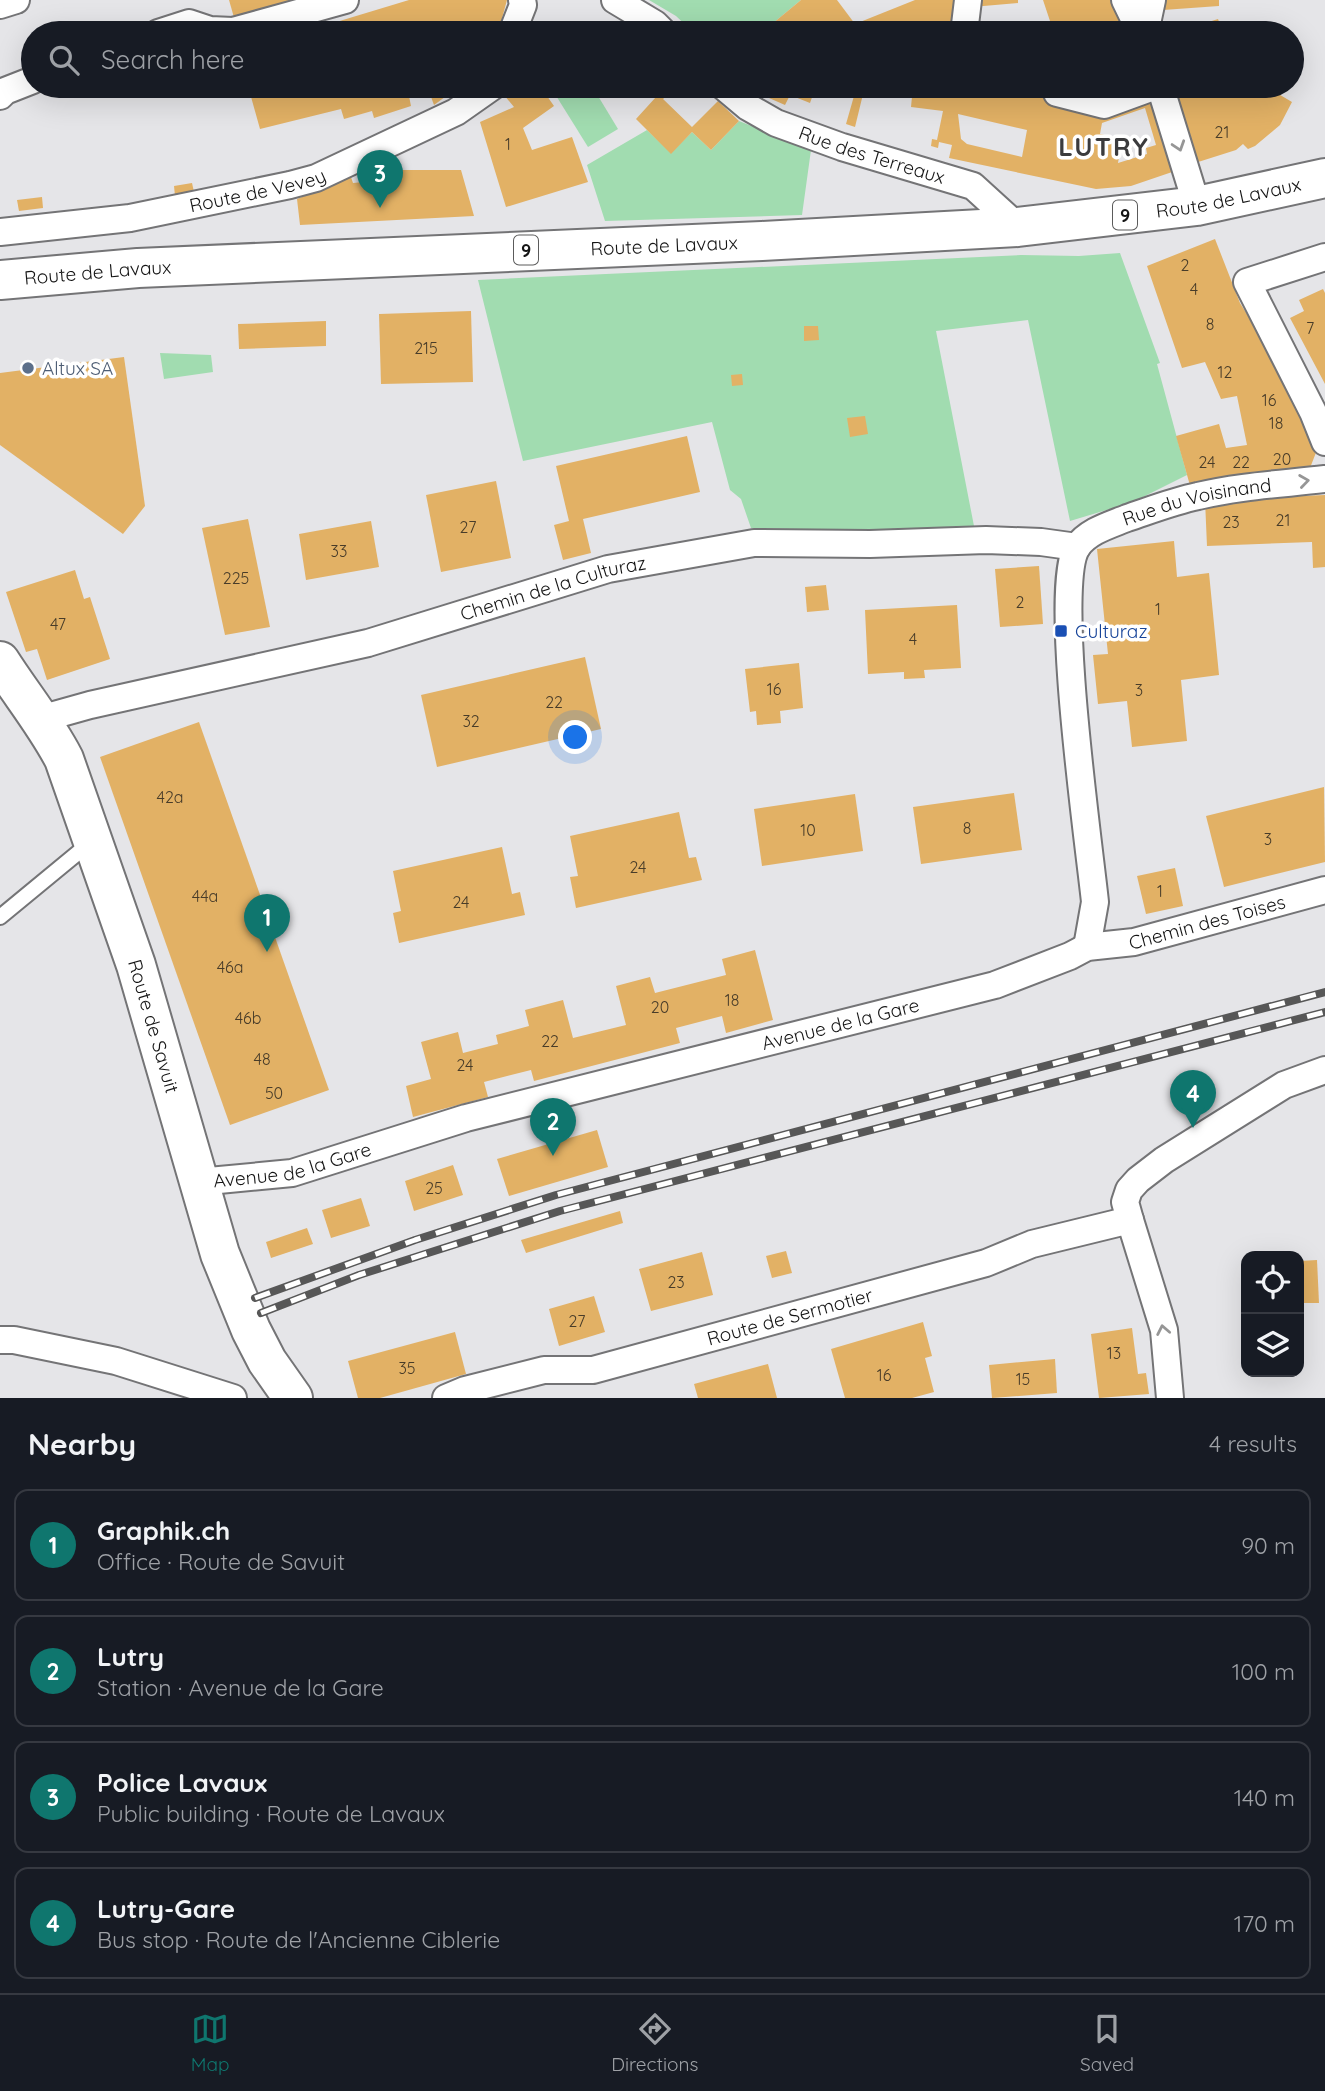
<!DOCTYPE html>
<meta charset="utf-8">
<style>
:root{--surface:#171b24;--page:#242831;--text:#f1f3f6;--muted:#9ea1a6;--line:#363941;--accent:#0f766e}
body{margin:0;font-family:Quicksand,sans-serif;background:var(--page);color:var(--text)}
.controls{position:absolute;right:21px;bottom:21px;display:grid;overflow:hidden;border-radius:14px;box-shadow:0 7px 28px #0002}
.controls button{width:63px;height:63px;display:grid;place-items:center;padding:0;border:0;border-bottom:2px solid var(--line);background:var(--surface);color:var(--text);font:35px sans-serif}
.you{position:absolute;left:576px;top:738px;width:24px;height:24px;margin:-18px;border:5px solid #fff;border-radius:50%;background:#1a73e8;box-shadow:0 0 0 10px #1a73e833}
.badge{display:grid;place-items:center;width:46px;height:46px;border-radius:50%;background:var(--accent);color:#fff;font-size:23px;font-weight:700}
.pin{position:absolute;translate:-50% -58px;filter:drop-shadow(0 2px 4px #0008)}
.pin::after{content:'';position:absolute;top:37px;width:24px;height:21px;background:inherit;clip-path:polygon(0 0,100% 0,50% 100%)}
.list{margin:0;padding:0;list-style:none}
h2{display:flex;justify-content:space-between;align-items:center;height:91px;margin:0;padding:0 28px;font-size:30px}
h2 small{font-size:23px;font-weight:400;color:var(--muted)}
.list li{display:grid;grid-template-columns:46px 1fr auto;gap:21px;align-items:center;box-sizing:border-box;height:112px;margin:0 14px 14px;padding:0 14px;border:2px solid var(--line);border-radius:14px}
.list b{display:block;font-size:26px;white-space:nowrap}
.list p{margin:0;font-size:23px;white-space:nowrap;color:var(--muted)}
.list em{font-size:23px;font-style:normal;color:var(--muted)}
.icon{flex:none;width:38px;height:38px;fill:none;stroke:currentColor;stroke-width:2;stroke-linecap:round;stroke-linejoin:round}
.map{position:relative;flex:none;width:1325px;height:1398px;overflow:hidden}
.search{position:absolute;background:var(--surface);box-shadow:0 7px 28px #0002;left:21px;right:21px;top:21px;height:77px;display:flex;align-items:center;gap:18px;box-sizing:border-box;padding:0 24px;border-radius:38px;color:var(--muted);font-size:26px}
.sheet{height:595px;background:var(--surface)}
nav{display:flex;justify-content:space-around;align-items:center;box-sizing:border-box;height:98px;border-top:2px solid var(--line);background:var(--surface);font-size:19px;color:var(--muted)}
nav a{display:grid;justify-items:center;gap:4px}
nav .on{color:var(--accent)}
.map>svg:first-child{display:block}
.green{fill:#a1dcb0}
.building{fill:#e2b165;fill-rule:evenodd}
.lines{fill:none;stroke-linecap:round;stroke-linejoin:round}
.lane-casing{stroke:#747476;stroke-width:18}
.street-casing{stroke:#747476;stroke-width:30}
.secondary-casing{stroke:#747476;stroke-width:42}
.primary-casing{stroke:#747476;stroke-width:42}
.lane{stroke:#fff;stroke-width:14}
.street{stroke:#fff;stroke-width:26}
.secondary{stroke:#fff;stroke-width:38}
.primary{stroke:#fff;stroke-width:38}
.rail-casing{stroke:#575757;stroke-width:8}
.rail{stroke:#fff;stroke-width:5;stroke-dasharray:16;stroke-linecap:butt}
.oneway{stroke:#969696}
.service-dot{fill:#5c6f8a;stroke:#fff;stroke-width:2.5}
.transit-dot{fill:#1a4fb4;stroke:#fff;stroke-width:2.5}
.labels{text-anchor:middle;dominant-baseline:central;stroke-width:7;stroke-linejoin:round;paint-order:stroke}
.number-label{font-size:16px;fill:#483c29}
.shield{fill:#fff;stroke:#5b5b5b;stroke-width:2}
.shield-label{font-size:18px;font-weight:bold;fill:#151515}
.street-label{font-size:19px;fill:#151515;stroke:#fff}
.service-label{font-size:19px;fill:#4e5e75;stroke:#fff;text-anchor:start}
.transit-label{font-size:19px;fill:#164399;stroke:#fff;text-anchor:start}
.district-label{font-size:26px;font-weight:bold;letter-spacing:2px;fill:#3b3b3d;stroke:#fff}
</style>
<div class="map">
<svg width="1325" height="1398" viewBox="0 0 1325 1398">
<rect width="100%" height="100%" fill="#e5e5e8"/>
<g class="green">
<path d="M649,0H801L761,33H694L676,16Z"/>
<path d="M550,86H592L618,129L588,147Z"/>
<path d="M739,121L811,150L802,215L605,221L587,165L647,130L671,153L692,132L711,150Z"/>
<path d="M1120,253L1160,363L1157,364L1187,475L1133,502L1070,521L1028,320L936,331L974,526L868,531L751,528L741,499L730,490L712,422L523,461L478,280L1021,255L1079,256Z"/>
<path d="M160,353L211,355L213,372L164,379Z"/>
</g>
<g class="building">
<path d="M229,0H306L235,21Z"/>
<path d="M409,0H507L498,33H300Z"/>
<path d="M801,0H837L855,24L915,0H959L958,33H761Z"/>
<path d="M973,0H1018V3L972,7Z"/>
<path d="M1043,0H1121L1131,33H1086L1083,24L1054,33Z"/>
<path d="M1161,0H1219V6L1163,10Z"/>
<path d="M1218,19L1221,27L1256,23V33H1201L1199,25Z"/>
<path d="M248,86H407L411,106L374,118L372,111L344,119L341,109L260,129Z"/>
<path d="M427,86H460L434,105Z"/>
<path d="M517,86H540L554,106L523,128L532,150L572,137L588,182L506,207L480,122L514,107L504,95Z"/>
<path d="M666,86H677L663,99L692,127L718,101L739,121L711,150L692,132L671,154L636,119Z"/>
<path d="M775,86H816L810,103L790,95L785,105L769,98Z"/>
<path d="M819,86H865L855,127L846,124L854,96Z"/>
<path d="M913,86H1013L1049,95L1051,86H1141L1096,101L1094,97L1058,90L1056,97L1104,110L1152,93L1178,170L1131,186L1096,189L949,158L952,145L939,142L938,148L931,146L932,139L937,140L943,111L911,107ZM1145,108L1156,145L1146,148L1147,154L1118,163L1122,139L1100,134L1102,123ZM958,114L1027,130L1022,157L967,144L961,139Z"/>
<path d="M1172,86H1247L1245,89L1255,94L1261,86H1265L1292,102L1280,125L1255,146L1248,149L1243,144L1236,150L1195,163Z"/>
<path d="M383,170H461L474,216L300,225L297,199L351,177L353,183L384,180Z"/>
<path d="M192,183L194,192L175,196L174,186Z"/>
<path d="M42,197L43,208L19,211L17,200Z"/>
<path d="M1215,239L1240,303L1303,404L1317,450L1310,468L1191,489L1176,436L1219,424L1226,448L1247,445L1237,396L1221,399L1205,362L1182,368L1147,266Z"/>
<path d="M1323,289L1325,293V384L1290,318L1304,311L1299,300Z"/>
<path d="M471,311L473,382L381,384L379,314Z"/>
<path d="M326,321V346L239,349L238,324Z"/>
<path d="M804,326H818L819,340L804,341Z"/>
<path d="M124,357L145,506L123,534L0,445V373Z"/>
<path d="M742,374L743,385L732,386L731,375Z"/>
<path d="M865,416L868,434L850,437L847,418Z"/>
<path d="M687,436L700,492L583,519L591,553L563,560L554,525L569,521L556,466Z"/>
<path d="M496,481L511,558L441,572L426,495Z"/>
<path d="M1325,495V567L1313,568L1312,542L1207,546L1205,500Z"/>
<path d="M248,519L270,627L225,635L202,528Z"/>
<path d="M371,521L379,567L306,580L299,534Z"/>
<path d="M1174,541L1177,577L1209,573L1219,675L1181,680L1187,741L1132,747L1127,701L1098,704L1093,655L1108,654L1097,549Z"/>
<path d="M1039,566L1043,624L1000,627L995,569Z"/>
<path d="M75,570L84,599L90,597L110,659L47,680L37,649L26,652L6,592Z"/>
<path d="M826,585L829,610L807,612L805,587Z"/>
<path d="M957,605L961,668L924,670L925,678L904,679V672L868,674L865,610Z"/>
<path d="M585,657L601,729L437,767L421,695Z"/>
<path d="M799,663L803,708L780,711L781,723L757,725L756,711L750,712L745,669Z"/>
<path d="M199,722L329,1090L230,1125L100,757Z"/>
<path d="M1324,787L1325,862L1224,887L1206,816Z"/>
<path d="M1014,793L1022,850L921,864L913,807Z"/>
<path d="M855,794L863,851L762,866L754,809Z"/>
<path d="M679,812L689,858L696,857L702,880L576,908L570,877L578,876L570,836Z"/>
<path d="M502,847L512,894L520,892L525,915L399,943L393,913L401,911L393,871Z"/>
<path d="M1175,868L1183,906L1146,914L1137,876Z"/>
<path d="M755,950L773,1020L726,1033L722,1016L676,1028L680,1043L534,1081L531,1070L484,1082L488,1097L413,1117L406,1086L431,1079L421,1042L458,1032L463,1053L498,1044L496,1035L529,1026L525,1010L563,1000L573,1038L626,1025L616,986L650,977L655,993L726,975L722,959Z"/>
<path d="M597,1130L608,1167L509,1196L497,1159Z"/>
<path d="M453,1165L463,1195L414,1211L405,1181Z"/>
<path d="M361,1198L370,1226L331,1238L322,1210Z"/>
<path d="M620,1211L623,1223L526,1253L521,1240Z"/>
<path d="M307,1228L313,1244L271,1258L266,1242Z"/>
<path d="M786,1251L792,1273L772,1278L766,1256Z"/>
<path d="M702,1252L713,1295L651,1311L639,1269Z"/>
<path d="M1317,1260L1319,1303H1299V1261Z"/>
<path d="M594,1296L605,1332L559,1346L549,1309Z"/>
<path d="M923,1322L932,1356L925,1358L934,1392L912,1398H845L831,1349Z"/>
<path d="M1132,1328L1138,1374L1146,1373L1149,1394L1099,1398L1091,1334Z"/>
<path d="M455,1332L466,1374L380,1398H358L348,1361Z"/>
<path d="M1055,1359L1057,1393L992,1398L989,1365Z"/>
<path d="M768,1364L777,1398H698L694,1384Z"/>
</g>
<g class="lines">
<defs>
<path id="lane" d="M0,917L91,842"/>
<g id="street">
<path d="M615,0L655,24L664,33"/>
<path d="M1125,0L1141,33"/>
<path d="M0,5L16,0"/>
<path d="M158,33L189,23L210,30L233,31L345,0"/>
<path d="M512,33L523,5L522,0"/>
<path d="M964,33L968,0"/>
<path d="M1145,33L1152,0"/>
<path id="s1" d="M723,86L748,107L776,123L842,147L973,186L1018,227"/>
<path d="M1160,86L1197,206"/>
<path d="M1057,93L1104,105L1156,86"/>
<path d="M0,96L5,91L33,80"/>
<path id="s2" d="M0,232L130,218L290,185L316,178L456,112L493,86"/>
<path d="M1325,257L1247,282L1313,412L1325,442"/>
<path id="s3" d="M40,719L90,705L368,643L608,569L754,543L870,544L986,540L1041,542L1077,547"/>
<path id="s4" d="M1087,947L1095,902C1089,844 1052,586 1077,547C1088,531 1110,525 1127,518C1151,510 1174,501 1198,496C1239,486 1283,484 1325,479"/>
<path id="s5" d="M198,1182L292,1173L466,1118L995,985L1070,956L1087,947L1134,942L1325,890"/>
<path d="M0,1340H14L116,1361L233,1398"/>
<path id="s6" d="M446,1398L465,1390L544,1370H593L986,1263L1032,1244L1130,1220"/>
<path d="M1170,1398L1164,1330L1130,1220L1125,1202L1129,1190L1138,1180L1164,1160L1284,1085L1325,1070"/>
</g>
<g id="secondary">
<path id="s7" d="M0,661C21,694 46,724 64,759L136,965L220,1254L251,1330L267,1361L293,1398"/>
</g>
<g id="primary">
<path id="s8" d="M0,280L138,268L762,241L1018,227L1197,206L1325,178"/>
</g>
</defs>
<use href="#lane" class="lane-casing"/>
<use href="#street" class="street-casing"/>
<use href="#secondary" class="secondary-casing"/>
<use href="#primary" class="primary-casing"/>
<use href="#lane" class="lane"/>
<use href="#street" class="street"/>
<use href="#secondary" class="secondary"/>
<use href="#primary" class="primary"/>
<defs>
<g id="rail">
<path d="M255,1298L415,1240L556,1195L1325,992"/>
<path d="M261,1313L359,1275L560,1211L1325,1012"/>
</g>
</defs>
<use href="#rail" class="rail-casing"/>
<use href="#rail" class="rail"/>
</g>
<defs><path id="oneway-chevron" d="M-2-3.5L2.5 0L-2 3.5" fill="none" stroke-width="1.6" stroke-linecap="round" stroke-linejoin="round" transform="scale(1.75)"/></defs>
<g class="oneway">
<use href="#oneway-chevron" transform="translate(1179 146) rotate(72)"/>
<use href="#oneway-chevron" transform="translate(1304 481) rotate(-8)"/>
<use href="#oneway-chevron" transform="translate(1163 1330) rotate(-101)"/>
</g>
<circle class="service-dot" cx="28" cy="368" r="7"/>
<rect class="transit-dot" x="1054" y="624" width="14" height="14" rx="3.5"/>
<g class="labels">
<g class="number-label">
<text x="1222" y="132">21</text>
<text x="508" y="144">1</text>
<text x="1185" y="265">2</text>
<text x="1194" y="289">4</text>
<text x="1210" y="324">8</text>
<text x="1310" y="328">7</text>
<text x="426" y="348">215</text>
<text x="1225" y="372">12</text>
<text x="1269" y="400">16</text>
<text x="1276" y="423">18</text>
<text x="1282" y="459">20</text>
<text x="1207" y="462">24</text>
<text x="1241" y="462">22</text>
<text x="1283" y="520">21</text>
<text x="1231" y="522">23</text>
<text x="468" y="527">27</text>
<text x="339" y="551">33</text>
<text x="236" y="578">225</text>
<text x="1020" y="602">2</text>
<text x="1158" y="609">1</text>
<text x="58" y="624">47</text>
<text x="913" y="639">4</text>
<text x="774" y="689">16</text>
<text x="1139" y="690">3</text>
<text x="554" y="702">22</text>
<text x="471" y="721">32</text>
<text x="170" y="797">42a</text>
<text x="967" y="828">8</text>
<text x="808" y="830">10</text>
<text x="1268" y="839">3</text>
<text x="638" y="867">24</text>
<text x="1160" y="891">1</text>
<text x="205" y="896">44a</text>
<text x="461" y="902">24</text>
<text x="230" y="967">46a</text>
<text x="732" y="1000">18</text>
<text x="660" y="1007">20</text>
<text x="248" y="1018">46b</text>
<text x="550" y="1041">22</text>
<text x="262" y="1059">48</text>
<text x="465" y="1065">24</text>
<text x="274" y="1093">50</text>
<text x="434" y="1188">25</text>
<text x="676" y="1282">23</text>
<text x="577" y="1321">27</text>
<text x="1114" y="1353">13</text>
<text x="407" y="1368">35</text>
<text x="884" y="1375">16</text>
<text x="1023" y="1379">15</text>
</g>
<g class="shield">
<rect x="1113" y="200.5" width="24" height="29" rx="5"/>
<rect x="514" y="235.5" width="24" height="29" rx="5"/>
</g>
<g class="shield-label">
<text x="1125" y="215">9</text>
<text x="526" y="250">9</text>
</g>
<g class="street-label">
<text stroke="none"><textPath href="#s1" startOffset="166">Rue des Terreaux</textPath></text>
<text stroke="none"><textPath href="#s2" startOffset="261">Route de Vevey</textPath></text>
<text stroke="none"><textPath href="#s8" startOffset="1232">Route de Lavaux</textPath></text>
<text stroke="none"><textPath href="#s8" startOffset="665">Route de Lavaux</textPath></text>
<text stroke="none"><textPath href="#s8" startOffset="98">Route de Lavaux</textPath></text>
<text stroke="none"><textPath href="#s4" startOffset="534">Rue du Voisinand</textPath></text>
<text stroke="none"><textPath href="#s3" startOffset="530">Chemin de la Culturaz</textPath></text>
<text stroke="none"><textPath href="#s5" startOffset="1045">Chemin des Toises</textPath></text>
<text stroke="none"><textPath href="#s5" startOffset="663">Avenue de la Gare</textPath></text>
<text stroke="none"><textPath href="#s7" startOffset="399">Route de Savuit</textPath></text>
<text stroke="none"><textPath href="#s5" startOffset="96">Avenue de la Gare</textPath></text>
<text stroke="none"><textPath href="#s6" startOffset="355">Route de Sermotier</textPath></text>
</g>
<g class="service-label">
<text x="42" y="368">Altux SA</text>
</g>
<g class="transit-label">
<text x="1075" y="631">Culturaz</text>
</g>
<g class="district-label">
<text x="1104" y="146">LUTRY</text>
</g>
</g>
</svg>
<div class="controls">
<button><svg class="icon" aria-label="locate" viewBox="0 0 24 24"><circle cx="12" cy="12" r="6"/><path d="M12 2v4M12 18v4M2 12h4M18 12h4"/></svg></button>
<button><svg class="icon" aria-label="layers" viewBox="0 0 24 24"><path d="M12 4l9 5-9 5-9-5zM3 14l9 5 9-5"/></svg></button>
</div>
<div class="you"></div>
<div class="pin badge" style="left:267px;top:952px">1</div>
<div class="pin badge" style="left:553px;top:1156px">2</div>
<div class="pin badge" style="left:380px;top:208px">3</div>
<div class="pin badge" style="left:1193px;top:1128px">4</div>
<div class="search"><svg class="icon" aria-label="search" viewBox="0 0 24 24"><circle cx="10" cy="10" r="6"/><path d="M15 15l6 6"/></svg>Search here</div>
</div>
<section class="sheet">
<h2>Nearby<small>4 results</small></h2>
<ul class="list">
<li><span class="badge">1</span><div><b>Graphik.ch</b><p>Office · Route de Savuit</p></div><em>90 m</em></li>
<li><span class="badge">2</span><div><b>Lutry</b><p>Station · Avenue de la Gare</p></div><em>100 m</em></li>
<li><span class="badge">3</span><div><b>Police Lavaux</b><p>Public building · Route de Lavaux</p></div><em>140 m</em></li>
<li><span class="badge">4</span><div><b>Lutry-Gare</b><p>Bus stop · Route de l'Ancienne Ciblerie</p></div><em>170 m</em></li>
</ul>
</section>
<nav>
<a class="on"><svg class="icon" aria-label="map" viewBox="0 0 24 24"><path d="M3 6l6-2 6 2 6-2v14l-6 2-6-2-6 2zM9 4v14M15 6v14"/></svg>Map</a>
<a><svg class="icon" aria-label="directions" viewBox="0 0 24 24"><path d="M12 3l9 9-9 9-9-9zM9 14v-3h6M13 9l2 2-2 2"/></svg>Directions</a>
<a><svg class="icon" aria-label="saved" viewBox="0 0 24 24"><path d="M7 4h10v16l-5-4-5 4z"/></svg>Saved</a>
</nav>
